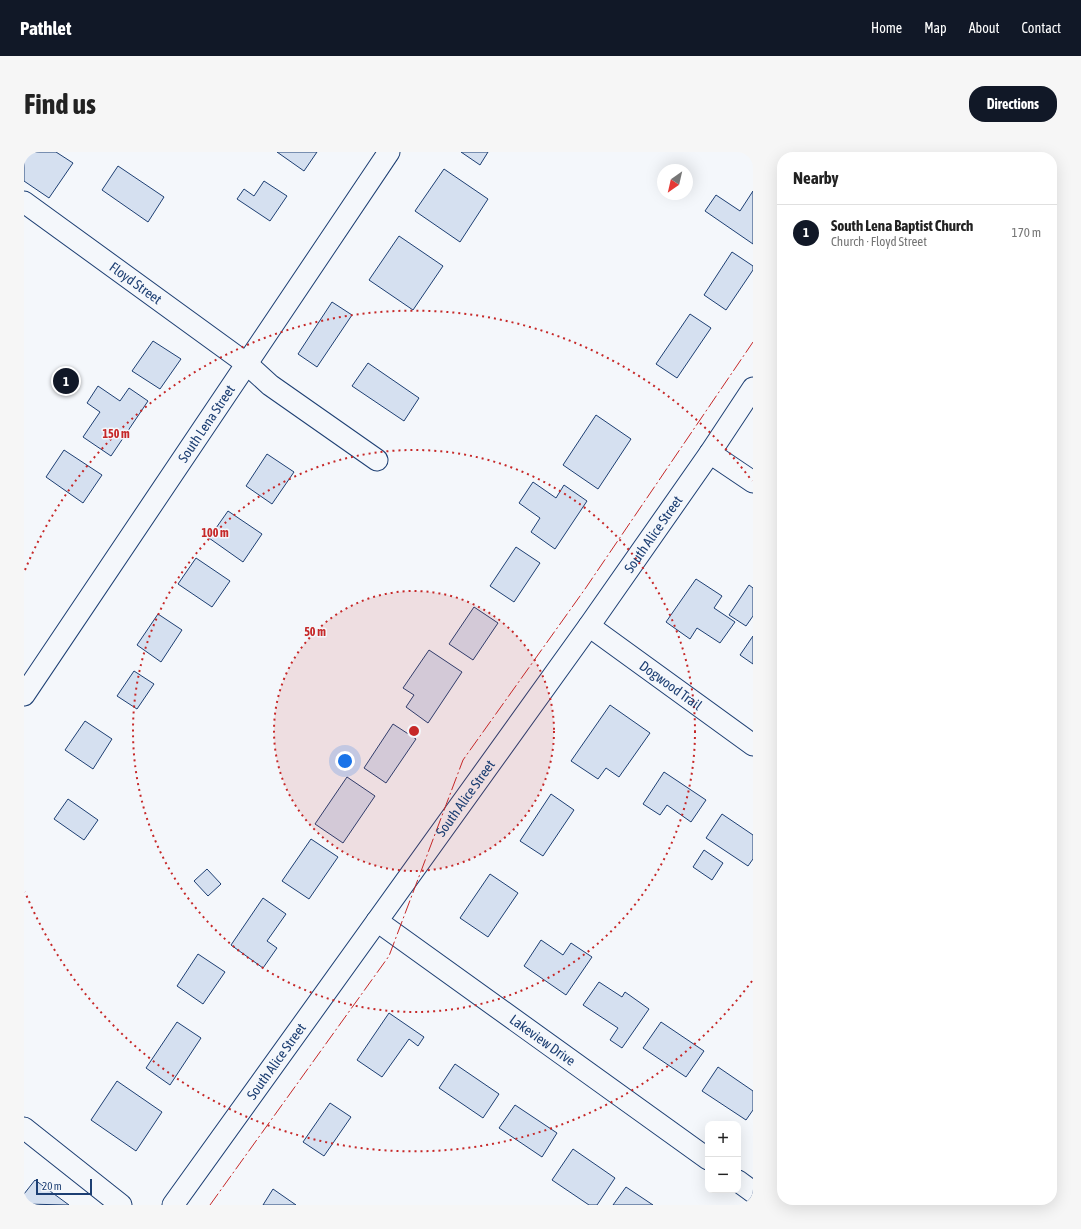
<!DOCTYPE html>
<meta charset="utf-8">
<style>
:root{--surface:#fff;--page:#f6f6f6;--text:#222;--muted:#767676;--line:#e0e0e0;--accent:#111827}
body{margin:0;font-family:"Asap Condensed",sans-serif;background:var(--page);color:var(--text)}
.controls{position:absolute;right:12px;bottom:12px;display:grid;overflow:hidden;border-radius:8px;box-shadow:0 4px 16px #0002}
.controls button{width:36px;height:36px;display:grid;place-items:center;padding:0;border:0;border-bottom:1px solid var(--line);background:var(--surface);color:var(--text);font:20px sans-serif}
.compass{position:absolute;left:633px;top:12px;width:36px;height:36px;border-radius:50%;background:var(--surface);box-shadow:0 4px 16px #0002;rotate:214deg}
.scale{position:absolute;left:12px;bottom:10px;width:56px;box-sizing:border-box;padding-left:4px;border:2px solid #1d3f73;border-top:0;font-size:11px;line-height:14px;white-space:nowrap;color:#1d3f73;-webkit-text-stroke:3px #f4f7fb;paint-order:stroke}
.you{position:absolute;left:321px;top:609px;width:14px;height:14px;margin:-10px;border:3px solid #fff;border-radius:50%;background:#1a73e8;box-shadow:0 0 0 6px #1a73e833}
.badge{display:grid;place-items:center;width:26px;height:26px;border-radius:50%;background:var(--accent);color:#fff;font-size:13px;font-weight:700}
.pin{position:absolute;translate:-50% -50%;border:2px solid #fff;box-shadow:0 1px 4px #0006}
.list{margin:0;padding:0;list-style:none}
h2{display:flex;justify-content:space-between;align-items:center;height:52px;margin:0;padding:0 16px;font-size:17px}
h2 small{font-size:13px;font-weight:400;color:var(--muted)}
.list li{display:grid;grid-template-columns:26px 1fr auto;gap:12px;align-items:center;box-sizing:border-box;height:56px;padding:0 16px;border-top:1px solid var(--line)}
.list b{display:block;font-size:15px;white-space:nowrap}
.list p{margin:0;font-size:13px;white-space:nowrap;color:var(--muted)}
.list em{font-size:13px;font-style:normal;color:var(--muted)}
.map{position:relative;flex:none;width:729px;height:1053px;overflow:hidden;border-radius:16px}
header{display:flex;align-items:center;gap:24px;box-sizing:border-box;height:56px;padding:0 20px;background:var(--accent);color:#fff}
header strong{font-size:19px}
nav{display:flex;gap:22px;margin-inline-start:auto;font-size:14px}
.intro{display:flex;align-items:center;justify-content:space-between;box-sizing:border-box;height:96px;padding:0 24px}
h1{margin:0;font-size:28px}
.button{padding:10px 18px;border-radius:16px;background:var(--accent);color:#fff;font-size:14px;font-weight:700}
main{display:flex;gap:24px;padding:0 24px}
aside{flex:1;background:var(--surface);border-radius:16px;box-shadow:0 4px 16px #0002}
.map>svg:first-child{display:block}
.building{fill:#d5e0f0;stroke:#1d3f73}
.lines{fill:none;stroke-linecap:round;stroke-linejoin:round}
.minor-casing{stroke:#1d3f73;stroke-width:23}
.minor{stroke:#f4f7fb;stroke-width:21}
.power{stroke:#c62828;stroke-width:1;stroke-dasharray:14 3 2 3;stroke-linecap:butt}
.ring{fill:none;stroke:#c62828;stroke-width:2;stroke-dasharray:2 4}
.labels{text-anchor:middle;dominant-baseline:central;stroke-width:3;stroke-linejoin:round;paint-order:stroke}
.street-label{font-size:14px;fill:#1d3f73;stroke:#f4f7fb}
.centre{fill:#c62828;stroke:#f4f7fb;stroke-width:2}
.ring-label{font-size:12px;text-anchor:middle;font-weight:bold;fill:#c62828;stroke:#f4f7fb;stroke-width:3;stroke-linejoin:round;paint-order:stroke}
</style>
<header>
<strong>Pathlet</strong>
<nav><a>Home</a><a>Map</a><a>About</a><a>Contact</a></nav>
</header>
<div class="intro"><h1>Find us</h1><a class="button">Directions</a></div>
<main>
<div class="map">
<svg width="729" height="1053" viewBox="0 0 729 1053">
<rect width="100%" height="100%" fill="#f4f7fb"/>
<g class="building">
<path d="M0,0H32L49,11L25,46L0,29Z"/>
<path d="M253,0H293L280,19Z"/>
<path d="M437,0H464L456,13Z"/>
<path d="M94,14L140,45L124,70L78,38Z"/>
<path d="M420,17L464,47L436,90L391,59Z"/>
<path d="M240,29L263,44L246,69L213,47L220,37L230,44Z"/>
<path d="M729,39V92L681,59L692,43L716,59Z"/>
<path d="M375,84L419,114L389,158L345,128Z"/>
<path d="M708,100L729,114V118L702,158L680,143Z"/>
<path d="M308,150L328,163L293,215L274,202Z"/>
<path d="M666,162L687,176L653,226L632,212Z"/>
<path d="M129,189L157,207L136,237L108,219Z"/>
<path d="M344,211L395,246L380,269L328,234Z"/>
<path d="M74,234L96,249L105,236L124,249L87,304L59,285L76,260L63,251Z"/>
<path d="M572,263L607,287L574,337L539,313Z"/>
<path d="M40,298L78,323L59,351L22,325Z"/>
<path d="M243,302L270,320L248,352L222,334Z"/>
<path d="M509,330L532,346L540,333L563,349L531,397L507,380L516,366L495,351Z"/>
<path d="M204,359L238,382L219,410L185,386Z"/>
<path d="M492,395L516,411L490,450L466,434Z"/>
<path d="M172,406L206,429L188,455L154,432Z"/>
<path d="M672,427L698,444L690,456L711,470L696,491L673,476L666,487L642,470Z"/>
<path d="M725,433L729,436V464L722,474L705,463Z"/>
<path d="M450,455L474,471L449,508L425,492Z"/>
<path d="M134,462L158,478L137,510L113,493Z"/>
<path d="M729,484V512L716,503Z"/>
<path d="M405,498L438,520L404,571L382,555L390,543L379,536Z"/>
<path d="M110,519L130,532L113,557L93,544Z"/>
<path d="M586,553L626,581L595,625L582,616L574,627L547,609Z"/>
<path d="M61,569L88,587L69,617L41,598Z"/>
<path d="M369,572L392,587L362,631L340,616Z"/>
<path d="M640,620L682,648L667,670L643,653L636,663L619,652Z"/>
<path d="M323,625L351,644L319,691L291,672Z"/>
<path d="M527,642L550,658L519,704L496,689Z"/>
<path d="M44,647L74,668L60,688L30,667Z"/>
<path d="M698,662L729,683V707L724,714L682,686Z"/>
<path d="M287,687L314,705L285,747L258,729Z"/>
<path d="M680,698L699,711L688,728L669,715Z"/>
<path d="M183,717L197,732L184,744L170,729Z"/>
<path d="M466,722L494,741L464,785L436,766Z"/>
<path d="M239,746L262,762L243,789L253,796L239,816L207,793Z"/>
<path d="M517,788L539,803L547,791L568,805L542,843L500,814Z"/>
<path d="M174,802L201,820L179,852L153,834Z"/>
<path d="M575,830L598,845L601,840L625,857L598,896L586,888L594,876L559,853Z"/>
<path d="M365,861L400,885L394,894L385,887L358,925L333,908Z"/>
<path d="M153,870L177,886L146,933L122,916Z"/>
<path d="M637,870L680,899L662,925L619,896Z"/>
<path d="M431,912L475,942L459,966L415,936Z"/>
<path d="M694,915L729,939V958L722,968L678,939Z"/>
<path d="M93,929L138,960L112,999L67,968Z"/>
<path d="M306,951L327,965L300,1004L279,990Z"/>
<path d="M491,953L533,981L518,1005L475,976Z"/>
<path d="M549,997L591,1026L573,1053H565L528,1028Z"/>
<path d="M11,1028L45,1053L0,1052V1042Z"/>
<path d="M602,1035L629,1053H589Z"/>
<path d="M249,1037L272,1053H239Z"/>
</g>
<g class="lines">
<defs>
<g id="minor">
<path id="s1" d="M0,50L223,212L246,233L353,308"/>
<path d="M686,301L729,330"/>
<path id="s2" d="M565,474L729,593"/>
<path id="s3" d="M0,543L365,0"/>
<path id="s4" d="M353,769L684,1007"/>
<path d="M0,976L97,1053"/>
<path d="M714,1029L729,1040"/>
<path id="s5" d="M149,1053L565,474L686,301L729,236"/>
</g>
</defs>
<use href="#minor" class="minor-casing"/>
<use href="#minor" class="minor"/>
<path class="power" d="M186,1053L365,804L439,608L561,437L729,190"/>
</g>
<circle cx="390" cy="579" r="140" fill="#c62828" fill-opacity=".12"/>
<g class="ring">
<circle cx="390" cy="579" r="140"/>
<circle cx="390" cy="579" r="281"/>
<path d="M728 829A421 421 0 0 1 1 740M1 418A421 421 0 0 1 728 329"/>
</g>
<g class="labels">
<g class="street-label">
<text stroke="none"><textPath href="#s1" startOffset="138">Floyd Street</textPath></text>
<text stroke="none"><textPath href="#s3" startOffset="327">South Lena Street</textPath></text>
<text stroke="none"><textPath href="#s5" startOffset="825">South Alice Street</textPath></text>
<text stroke="none"><textPath href="#s2" startOffset="101">Dogwood Trail</textPath></text>
<text stroke="none"><textPath href="#s5" startOffset="501">South Alice Street</textPath></text>
<text stroke="none"><textPath href="#s4" startOffset="204">Lakeview Drive</textPath></text>
<text stroke="none"><textPath href="#s5" startOffset="177">South Alice Street</textPath></text>
</g>
</g>
<circle cx="390" cy="579" r="6" class="centre"/>
<g class="ring-label">
<text x="92" y="286">150 m</text>
<text x="191" y="385">100 m</text>
<text x="291" y="484">50 m</text>
</g>
</svg>
<div class="controls">
<button>+</button>
<button>−</button>
</div>
<svg class="compass" viewBox="-18 -18 36 36"><path d="M0-13l5 13h-10z" fill="#e53935"/><path d="M0 13l5-13h-10z" fill="#767676"/></svg>
<div class="scale">20 m</div>
<div class="you"></div>
<div class="pin badge" style="left:42px;top:229px">1</div>
</div>
<aside>
<h2>Nearby<small></small></h2>
<ul class="list">
<li><span class="badge">1</span><div><b>South Lena Baptist Church</b><p>Church · Floyd Street</p></div><em>170 m</em></li>
</ul>
</aside>
</main>
